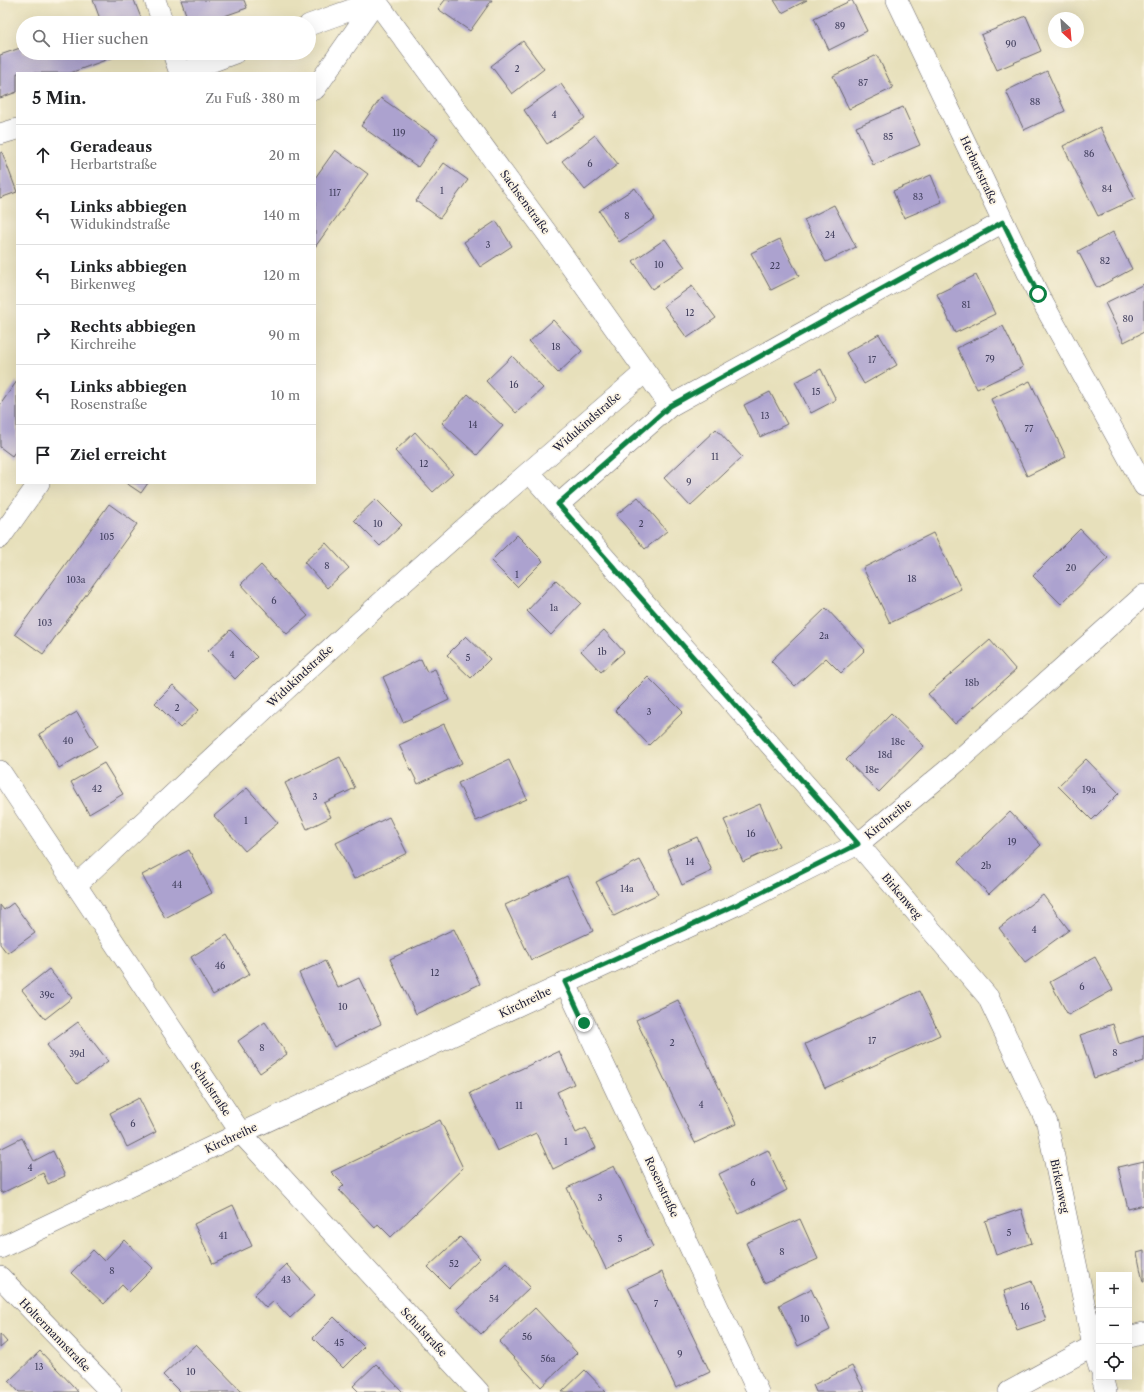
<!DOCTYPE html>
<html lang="de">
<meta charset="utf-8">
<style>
:root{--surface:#fff;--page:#f2f2f2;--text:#202124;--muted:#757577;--line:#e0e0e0}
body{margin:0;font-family:"Libre Caslon Text",serif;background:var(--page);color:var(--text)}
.controls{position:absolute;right:12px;bottom:12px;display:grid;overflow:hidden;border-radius:0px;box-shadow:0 4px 16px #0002}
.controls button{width:36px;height:36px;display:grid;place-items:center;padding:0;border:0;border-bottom:1px solid var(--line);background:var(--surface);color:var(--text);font:20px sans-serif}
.compass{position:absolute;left:1048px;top:12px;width:36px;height:36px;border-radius:50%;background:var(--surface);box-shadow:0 4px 16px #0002;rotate:154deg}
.stop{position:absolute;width:12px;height:12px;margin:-9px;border:3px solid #0b8043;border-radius:50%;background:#fff}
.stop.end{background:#0b8043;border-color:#fff;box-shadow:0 1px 4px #0008}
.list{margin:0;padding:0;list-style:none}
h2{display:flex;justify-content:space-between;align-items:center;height:52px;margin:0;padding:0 16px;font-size:17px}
h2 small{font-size:13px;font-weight:400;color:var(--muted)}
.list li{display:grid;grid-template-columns:26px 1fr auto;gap:12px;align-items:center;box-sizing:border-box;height:60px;padding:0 16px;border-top:1px solid var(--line)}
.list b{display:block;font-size:15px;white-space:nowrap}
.list p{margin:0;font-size:13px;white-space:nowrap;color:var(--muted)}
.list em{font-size:13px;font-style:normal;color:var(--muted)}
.icon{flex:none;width:22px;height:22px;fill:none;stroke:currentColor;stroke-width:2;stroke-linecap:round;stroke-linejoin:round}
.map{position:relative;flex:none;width:1144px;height:1392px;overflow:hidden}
.search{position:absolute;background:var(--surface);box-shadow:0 4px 16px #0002;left:16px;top:16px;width:300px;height:44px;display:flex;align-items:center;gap:10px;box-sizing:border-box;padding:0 14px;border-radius:22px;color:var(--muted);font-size:15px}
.panel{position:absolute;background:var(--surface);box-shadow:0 4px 16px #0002;left:16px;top:72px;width:300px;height:412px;border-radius:0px}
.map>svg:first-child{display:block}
.building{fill:#aca2cf}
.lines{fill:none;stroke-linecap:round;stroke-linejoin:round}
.street-casing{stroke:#676468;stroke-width:22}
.street{stroke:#fff;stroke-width:21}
.route{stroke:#0b8043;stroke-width:5}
.labels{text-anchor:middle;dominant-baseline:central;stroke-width:3.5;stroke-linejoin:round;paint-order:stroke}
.number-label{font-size:9px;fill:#444260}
.street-label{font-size:11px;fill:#22223b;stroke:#fcf5e5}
</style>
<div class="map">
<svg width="1144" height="1392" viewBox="0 0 1144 1392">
<rect width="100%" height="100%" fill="#fcf5e5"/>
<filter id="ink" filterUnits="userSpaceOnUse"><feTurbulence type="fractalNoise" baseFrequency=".025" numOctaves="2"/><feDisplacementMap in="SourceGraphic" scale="8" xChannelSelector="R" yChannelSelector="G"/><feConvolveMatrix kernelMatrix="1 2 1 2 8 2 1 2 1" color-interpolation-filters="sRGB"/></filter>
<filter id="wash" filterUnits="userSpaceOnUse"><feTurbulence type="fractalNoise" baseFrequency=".012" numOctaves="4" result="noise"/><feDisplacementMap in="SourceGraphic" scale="16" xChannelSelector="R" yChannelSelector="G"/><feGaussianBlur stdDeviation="0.9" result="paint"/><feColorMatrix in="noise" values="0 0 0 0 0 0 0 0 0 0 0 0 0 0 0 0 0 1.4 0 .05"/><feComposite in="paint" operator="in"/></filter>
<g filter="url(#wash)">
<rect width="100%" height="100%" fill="#e7e0bb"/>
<g id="blocks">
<g class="building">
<path d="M93,0H134L143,23H89L100,19Z"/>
<path d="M181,0H244L247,8L205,23H189Z"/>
<path d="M445,0H492L470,31L438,9Z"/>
<path d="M774,0H807L782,13Z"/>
<path d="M852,0L867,31L829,50L814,18Z"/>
<path d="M1026,16L1041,51L997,70L981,35Z"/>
<path d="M523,41L544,69L512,94L491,66Z"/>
<path d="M23,47V53H125L70,73H17V92L0,98V55Z"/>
<path d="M877,55L893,88L849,109L833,76Z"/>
<path d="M1047,71L1065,111L1024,130L1006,91Z"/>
<path d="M561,84L585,118L547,144L524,110Z"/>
<path d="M381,98L438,138L418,167L361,126Z"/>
<path d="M903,107L920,145L873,165L856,127Z"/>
<path d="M1100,127L1135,199L1098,216L1063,146Z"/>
<path d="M595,135L618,164L585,190L562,161Z"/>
<path d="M335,150L368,174L315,247V178Z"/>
<path d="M2,152L17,192L0,198V153Z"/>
<path d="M444,163L468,180L440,218L416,201Z"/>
<path d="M931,175L942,202L904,218L893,191Z"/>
<path d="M635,188L655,218L619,242L599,211Z"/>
<path d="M834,205L856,247L826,262L804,220Z"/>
<path d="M496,221L512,246L480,267L464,242Z"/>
<path d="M1113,232L1132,269L1097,288L1078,251Z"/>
<path d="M665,239L685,267L652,289L633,261Z"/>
<path d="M780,239L799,276L771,290L751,253Z"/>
<path d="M976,275L995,314L955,333L937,294Z"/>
<path d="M1144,284V332L1124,342L1105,303Z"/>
<path d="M692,286L716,318L687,338L664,306Z"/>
<path d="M553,320L582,351L558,373L529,342Z"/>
<path d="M1003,326L1023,367L977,389L957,348Z"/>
<path d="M879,334L897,365L864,384L846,353Z"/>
<path d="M512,356L543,388L516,413L486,381Z"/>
<path d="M821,369L836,400L811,413L795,382Z"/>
<path d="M17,381V449L12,456L0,447V405Z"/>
<path d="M1030,381L1066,457L1027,476L991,399Z"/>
<path d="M770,392L787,424L760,437L744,405Z"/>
<path d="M468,394L503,426L477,455L442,423Z"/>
<path d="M716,429L742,457L690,506L664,478Z"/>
<path d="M415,432L453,474L433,492L395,451Z"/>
<path d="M126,483H148L141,493Z"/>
<path d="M638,497L667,531L645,549L616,515Z"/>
<path d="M376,499L402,525L380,546L354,520Z"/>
<path d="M109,504L137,524L43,654L15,634Z"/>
<path d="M1080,529L1108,558L1061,604L1033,576Z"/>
<path d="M933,533L961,589L890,623L863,568Z"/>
<path d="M517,535L543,561L517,587L491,561Z"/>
<path d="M326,543L349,568L327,588L304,562Z"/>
<path d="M261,565L308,616L287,634L241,584Z"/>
<path d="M556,580L581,603L551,635L527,611Z"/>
<path d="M826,608L865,650L841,673L826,658L795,686L771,661Z"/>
<path d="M230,630L257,657L235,679L208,651Z"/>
<path d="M604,630L624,652L601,672L581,651Z"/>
<path d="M466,636L490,659L471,678L447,655Z"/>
<path d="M990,640L1016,670L955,724L928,694Z"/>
<path d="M421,659L427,672L435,669L449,700L403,722L383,677Z"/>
<path d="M648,677L683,712L649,745L615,710Z"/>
<path d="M173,685L199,710L180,728L155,703Z"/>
<path d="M77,712L97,746L59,768L39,734Z"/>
<path d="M891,714L924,746L879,792L846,760Z"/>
<path d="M444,724L462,763L418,784L399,745Z"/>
<path d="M340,757L355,788L324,803L331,817L307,829L285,783Z"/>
<path d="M1086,759L1119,793L1092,820L1058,786Z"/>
<path d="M509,760L527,799L476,821L458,783Z"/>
<path d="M104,763L123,794L89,814L71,782Z"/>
<path d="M247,788L278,823L245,851L214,816Z"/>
<path d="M760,804L779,846L743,862L724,820Z"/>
<path d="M1010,812L1041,845L989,894L958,862Z"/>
<path d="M389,817L407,853L354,879L336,843Z"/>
<path d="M697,837L712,871L682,885L667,850Z"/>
<path d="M189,850L212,893L165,918L142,875Z"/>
<path d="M640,860L658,894L614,916L596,882Z"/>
<path d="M567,876L593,931L531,960L505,905Z"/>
<path d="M1043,895L1069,930L1025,962L999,928Z"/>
<path d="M13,903L35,933L7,953L0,944V905L4,910Z"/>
<path d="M454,929L480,984L416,1014L390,959Z"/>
<path d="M227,935L250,974L213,995L191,957Z"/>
<path d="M1095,957L1113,990L1068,1015L1050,982Z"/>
<path d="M325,961L338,988L359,978L381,1024L334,1047L299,973Z"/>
<path d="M49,969L72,998L45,1019L22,990Z"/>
<path d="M919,991L940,1035L825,1088L805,1044Z"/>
<path d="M678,1000L736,1124L695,1143L636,1020Z"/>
<path d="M78,1022L108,1061L77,1084L47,1045Z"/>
<path d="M265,1022L287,1054L260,1073L238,1041Z"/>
<path d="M1113,1024L1119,1044L1144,1036V1061L1094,1078L1080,1035Z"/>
<path d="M559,1051L574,1084L557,1092L576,1133L586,1128L596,1148L553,1169L536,1133L497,1151L470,1093Z"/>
<path d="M139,1098L156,1132L127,1147L110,1113Z"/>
<path d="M440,1120L463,1168L391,1237L378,1224L375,1228L339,1190L344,1185L331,1172Z"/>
<path d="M22,1138L34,1161L53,1151L65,1176L48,1184L43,1173L2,1193L0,1190V1149Z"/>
<path d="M768,1150L787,1190L739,1214L719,1174Z"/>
<path d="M1144,1161V1205L1128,1209L1118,1167Z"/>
<path d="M614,1166L653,1247L606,1269L567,1188Z"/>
<path d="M233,1205L252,1246L213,1264L194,1224Z"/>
<path d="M1021,1209L1032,1243L996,1255L985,1221Z"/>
<path d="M800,1219L818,1259L764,1283L746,1243Z"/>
<path d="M460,1237L480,1258L449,1288L428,1267Z"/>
<path d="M124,1240L153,1268L129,1292L122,1285L104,1304L71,1273L93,1250L104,1261Z"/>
<path d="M1144,1251V1282H1143L1137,1253Z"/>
<path d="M506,1262L530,1287L481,1334L457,1309Z"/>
<path d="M286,1264L315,1295L290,1318L274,1301L266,1308L254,1295Z"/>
<path d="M662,1272L710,1372L676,1388L628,1288Z"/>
<path d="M1032,1281L1046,1320L1017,1330L1004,1291Z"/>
<path d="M811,1289L830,1330L798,1346L779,1305Z"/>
<path d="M535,1308L577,1353L541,1387L499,1342Z"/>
<path d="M334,1317L364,1347L343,1368L313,1338Z"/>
<path d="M0,1334L7,1342L0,1348Z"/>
<path d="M196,1344L218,1367L242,1392H180L163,1375Z"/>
<path d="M40,1351L74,1387L78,1392H19L9,1381Z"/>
<path d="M376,1364L403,1392H359L353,1386Z"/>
<path d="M852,1366L865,1392H816L813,1385Z"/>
<path d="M585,1370L606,1392H562Z"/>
</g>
</g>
</g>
<g filter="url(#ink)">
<use href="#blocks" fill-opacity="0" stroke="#676468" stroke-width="1"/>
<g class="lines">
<defs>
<g id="street">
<path d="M155,0L163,23"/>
<path d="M897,0L1038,294L1144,486"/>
<path d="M309,25L376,1L547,233L670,406"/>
<path d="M173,53L180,73"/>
<path d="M181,73L235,53"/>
<path d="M315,89L377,0"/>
<path d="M0,134L17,129"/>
<path d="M529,472L645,372"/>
<path d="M558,505L670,406L1003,222"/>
<path d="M0,538L39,483"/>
<path d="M0,771L241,1133L479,1392"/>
<path d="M76,885C225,746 374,605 529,472L858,844L988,997L1047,1123L1093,1346L1099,1367"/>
<path d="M565,982L758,1392"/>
<path d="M0,1248L241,1133L738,904L858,844L951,767L1144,595"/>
<path d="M0,1277L111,1392"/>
<path d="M1129,1337L1144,1333"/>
<path d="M1102,1377L1106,1392"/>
<path d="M1009,1392L1093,1346L1099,1344"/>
</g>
</defs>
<use href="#street" class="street-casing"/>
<use href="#street" class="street"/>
</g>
</g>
<g class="lines" filter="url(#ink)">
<path class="route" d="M584,1023L565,982L738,904L858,844L558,504L670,406L1003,222L1038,294"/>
</g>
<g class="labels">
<g class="number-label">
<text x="840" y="25">89</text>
<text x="1011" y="43">90</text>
<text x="517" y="68">2</text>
<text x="863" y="82">87</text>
<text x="1035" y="101">88</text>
<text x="554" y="114">4</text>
<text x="399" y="132">119</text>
<text x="888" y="136">85</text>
<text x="1089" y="153">86</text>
<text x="590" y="163">6</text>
<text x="1107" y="188">84</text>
<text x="442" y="190">1</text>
<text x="335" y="192">117</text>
<text x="918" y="196">83</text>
<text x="627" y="215">8</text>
<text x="830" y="234">24</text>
<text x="488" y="244">3</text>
<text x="1105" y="260">82</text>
<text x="659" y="264">10</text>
<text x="775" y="265">22</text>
<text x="966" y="304">81</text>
<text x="690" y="312">12</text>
<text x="1128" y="318">80</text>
<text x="556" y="346">18</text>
<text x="990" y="358">79</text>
<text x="872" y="359">17</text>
<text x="514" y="384">16</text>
<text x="816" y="391">15</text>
<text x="765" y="415">13</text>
<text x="473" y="424">14</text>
<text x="1029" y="428">77</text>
<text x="715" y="456">11</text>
<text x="424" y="463">12</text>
<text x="689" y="481">9</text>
<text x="378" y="523">10</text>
<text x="641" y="523">2</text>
<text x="107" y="536">105</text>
<text x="327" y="565">8</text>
<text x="1071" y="567">20</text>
<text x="517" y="574">1</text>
<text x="912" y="578">18</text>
<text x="76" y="579">103a</text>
<text x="274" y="600">6</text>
<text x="554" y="607">1a</text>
<text x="45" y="622">103</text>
<text x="824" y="635">2a</text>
<text x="602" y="651">1b</text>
<text x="232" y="654">4</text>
<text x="468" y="657">5</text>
<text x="972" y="682">18b</text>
<text x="177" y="707">2</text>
<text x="649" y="711">3</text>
<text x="68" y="740">40</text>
<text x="898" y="741">18c</text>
<text x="885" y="754">18d</text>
<text x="872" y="769">18e</text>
<text x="97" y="788">42</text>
<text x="1089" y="789">19a</text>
<text x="315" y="796">3</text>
<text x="246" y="820">1</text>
<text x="751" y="833">16</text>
<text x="1012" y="841">19</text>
<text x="690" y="861">14</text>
<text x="986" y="865">2b</text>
<text x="177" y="884">44</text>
<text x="627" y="888">14a</text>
<text x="1034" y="929">4</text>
<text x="220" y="965">46</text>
<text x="435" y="972">12</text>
<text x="1082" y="986">6</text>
<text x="47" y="994">39c</text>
<text x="343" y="1006">10</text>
<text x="872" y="1040">17</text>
<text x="672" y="1042">2</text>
<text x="262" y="1047">8</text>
<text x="1115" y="1052">8</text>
<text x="77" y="1053">39d</text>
<text x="701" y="1104">4</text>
<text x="519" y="1105">11</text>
<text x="133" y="1123">6</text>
<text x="566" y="1141">1</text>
<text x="30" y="1167">4</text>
<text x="753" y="1182">6</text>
<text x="600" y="1197">3</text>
<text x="1009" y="1232">5</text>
<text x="223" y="1235">41</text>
<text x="620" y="1238">5</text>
<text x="782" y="1251">8</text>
<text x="454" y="1263">52</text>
<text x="112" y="1270">8</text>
<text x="286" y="1279">43</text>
<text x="494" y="1298">54</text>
<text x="656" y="1303">7</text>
<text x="1025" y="1306">16</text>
<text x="805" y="1318">10</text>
<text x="527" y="1336">56</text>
<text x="339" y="1342">45</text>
<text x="680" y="1353">9</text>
<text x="548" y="1358">56a</text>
<text x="39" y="1366">13</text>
<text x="191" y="1371">10</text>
</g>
<g class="street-label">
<text transform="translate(979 170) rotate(65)">Herbartstraße</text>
<text transform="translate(525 202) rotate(54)">Sachsenstraße</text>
<text transform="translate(587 422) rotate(-41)">Widukindstraße</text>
<text transform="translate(300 676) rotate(-43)">Widukindstraße</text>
<text transform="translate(888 819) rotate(-39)">Kirchreihe</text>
<text transform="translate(902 896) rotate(50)">Birkenweg</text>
<text transform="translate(525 1002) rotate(-26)">Kirchreihe</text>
<text transform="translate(211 1089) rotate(56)">Schulstraße</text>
<text transform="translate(231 1138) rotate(-25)">Kirchreihe</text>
<text transform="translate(1060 1186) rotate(78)">Birkenweg</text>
<text transform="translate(662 1187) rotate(65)">Rosenstraße</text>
<text transform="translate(424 1332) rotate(47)">Schulstraße</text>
<text transform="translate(55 1335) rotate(46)">Holtermannstraße</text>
</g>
</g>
</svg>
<div class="controls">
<button>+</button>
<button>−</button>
<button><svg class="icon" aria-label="locate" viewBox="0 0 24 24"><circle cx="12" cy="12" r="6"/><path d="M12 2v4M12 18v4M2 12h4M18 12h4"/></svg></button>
</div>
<svg class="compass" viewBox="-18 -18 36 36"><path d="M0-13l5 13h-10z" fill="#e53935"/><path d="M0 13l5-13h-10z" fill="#757577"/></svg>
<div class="stop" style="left:1038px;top:294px"></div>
<div class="stop end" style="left:584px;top:1023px"></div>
<div class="search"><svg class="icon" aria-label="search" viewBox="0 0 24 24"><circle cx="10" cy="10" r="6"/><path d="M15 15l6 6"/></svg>Hier suchen</div>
<section class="panel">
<h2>5 Min.<small>Zu Fuß · 380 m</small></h2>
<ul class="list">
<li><svg class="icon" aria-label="ahead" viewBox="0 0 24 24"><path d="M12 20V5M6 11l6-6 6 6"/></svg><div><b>Geradeaus</b><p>Herbartstraße</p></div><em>20 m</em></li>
<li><svg class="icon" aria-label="left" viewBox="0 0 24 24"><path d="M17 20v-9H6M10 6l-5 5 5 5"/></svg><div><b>Links abbiegen</b><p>Widukindstraße</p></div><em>140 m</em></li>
<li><svg class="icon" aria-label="left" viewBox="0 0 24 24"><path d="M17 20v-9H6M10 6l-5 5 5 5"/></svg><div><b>Links abbiegen</b><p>Birkenweg</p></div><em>120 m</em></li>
<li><svg class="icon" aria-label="right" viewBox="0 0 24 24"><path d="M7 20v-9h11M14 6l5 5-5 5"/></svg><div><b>Rechts abbiegen</b><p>Kirchreihe</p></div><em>90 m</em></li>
<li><svg class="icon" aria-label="left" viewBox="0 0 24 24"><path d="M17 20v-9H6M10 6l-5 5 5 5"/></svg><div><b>Links abbiegen</b><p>Rosenstraße</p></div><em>10 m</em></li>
<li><svg class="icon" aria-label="arrive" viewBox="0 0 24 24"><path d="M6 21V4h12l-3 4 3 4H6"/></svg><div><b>Ziel erreicht</b></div></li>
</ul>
</section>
</div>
